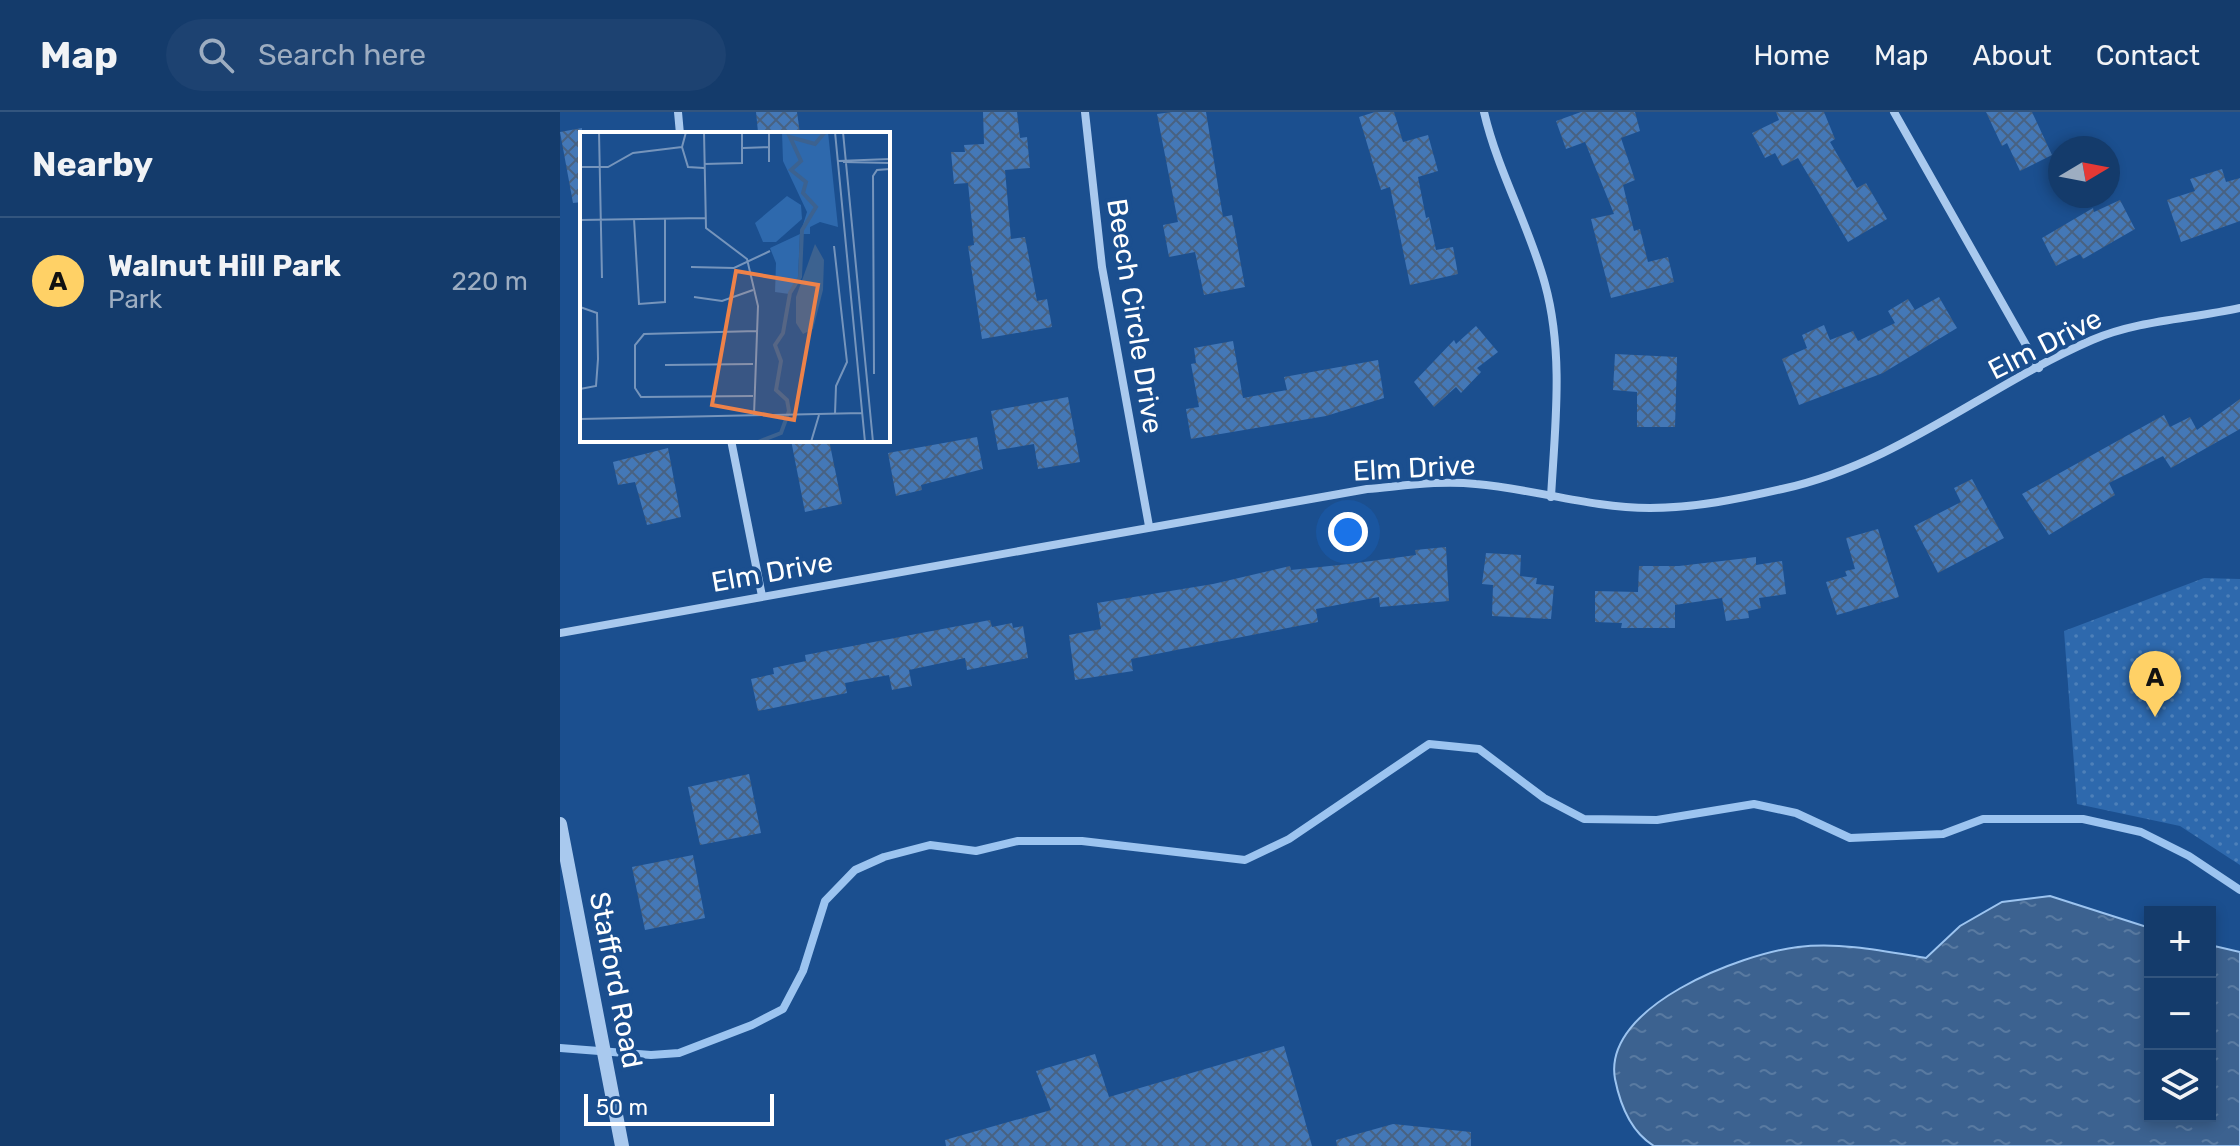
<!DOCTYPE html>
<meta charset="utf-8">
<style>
:root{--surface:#143b6b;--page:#1d4271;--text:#f1f3f6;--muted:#9dadc1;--line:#33557e;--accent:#ffd166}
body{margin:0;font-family:Rubik,sans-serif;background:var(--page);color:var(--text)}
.controls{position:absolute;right:24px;bottom:24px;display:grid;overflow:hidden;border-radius:0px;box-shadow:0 4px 12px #0003}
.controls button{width:72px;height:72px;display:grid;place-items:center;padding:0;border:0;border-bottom:2px solid var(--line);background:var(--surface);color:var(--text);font:40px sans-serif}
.compass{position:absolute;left:1488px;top:24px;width:72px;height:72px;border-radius:50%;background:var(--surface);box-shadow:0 4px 12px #0003;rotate:80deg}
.scale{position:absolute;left:24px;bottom:20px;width:190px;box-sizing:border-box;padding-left:8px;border:4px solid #fff;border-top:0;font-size:22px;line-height:28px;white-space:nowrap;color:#fff;-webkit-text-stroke:6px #1b4f8f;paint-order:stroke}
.you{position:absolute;left:788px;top:420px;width:28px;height:28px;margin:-20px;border:6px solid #fff;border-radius:50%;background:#1a73e8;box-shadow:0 0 0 12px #1a73e833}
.badge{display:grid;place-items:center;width:52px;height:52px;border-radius:50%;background:var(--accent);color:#111;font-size:26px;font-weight:700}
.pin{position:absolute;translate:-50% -66px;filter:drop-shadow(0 2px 4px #0008)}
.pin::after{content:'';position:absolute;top:42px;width:28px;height:24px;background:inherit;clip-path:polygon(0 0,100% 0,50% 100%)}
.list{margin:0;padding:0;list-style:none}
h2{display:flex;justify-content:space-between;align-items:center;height:104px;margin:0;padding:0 32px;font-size:34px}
h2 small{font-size:26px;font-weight:400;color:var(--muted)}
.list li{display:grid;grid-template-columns:52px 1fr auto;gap:24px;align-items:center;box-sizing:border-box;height:128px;padding:0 32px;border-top:2px solid var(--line)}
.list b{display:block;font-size:30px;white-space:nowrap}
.list p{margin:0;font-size:26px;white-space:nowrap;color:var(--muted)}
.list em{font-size:26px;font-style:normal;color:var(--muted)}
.icon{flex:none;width:44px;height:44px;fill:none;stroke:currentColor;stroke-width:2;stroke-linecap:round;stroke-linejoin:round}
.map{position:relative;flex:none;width:1680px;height:1034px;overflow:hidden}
header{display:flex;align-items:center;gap:48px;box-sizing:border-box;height:112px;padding:0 40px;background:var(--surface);border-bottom:2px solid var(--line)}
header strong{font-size:38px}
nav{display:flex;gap:44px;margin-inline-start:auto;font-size:28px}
.search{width:560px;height:72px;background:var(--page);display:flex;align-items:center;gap:20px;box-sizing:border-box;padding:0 28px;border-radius:44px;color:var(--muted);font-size:30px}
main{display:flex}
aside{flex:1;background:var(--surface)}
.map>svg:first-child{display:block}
.park{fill:url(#park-dots)}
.water{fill:url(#water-ripples);stroke:#9cc4f0;stroke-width:2}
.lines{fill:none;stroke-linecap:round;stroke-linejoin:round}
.stream{stroke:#9cc4f0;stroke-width:8}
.building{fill:url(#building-cross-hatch)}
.minor{stroke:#a9c9ee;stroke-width:8}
.tertiary{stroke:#a9c9ee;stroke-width:14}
.labels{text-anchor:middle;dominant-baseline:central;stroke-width:8;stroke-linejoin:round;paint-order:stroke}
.street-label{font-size:28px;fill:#fff;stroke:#1b4f8f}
.inset-river{fill:none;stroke:#3c6290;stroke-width:4}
.inset-road{fill:none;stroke:#7695bc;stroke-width:2}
.view{fill:#ee8249;fill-opacity:0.15;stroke:#ee8249;stroke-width:4}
.inset-edge{fill:none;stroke:#fff;stroke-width:4}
</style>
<header>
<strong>Map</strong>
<div class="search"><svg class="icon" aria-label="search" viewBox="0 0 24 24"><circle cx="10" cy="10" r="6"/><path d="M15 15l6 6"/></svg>Search here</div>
<nav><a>Home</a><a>Map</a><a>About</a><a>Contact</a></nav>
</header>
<main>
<aside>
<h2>Nearby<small></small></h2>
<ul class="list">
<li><span class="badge">A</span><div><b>Walnut Hill Park</b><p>Park</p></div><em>220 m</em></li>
</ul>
</aside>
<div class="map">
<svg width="1680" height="1034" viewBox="0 0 1680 1034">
<defs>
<pattern id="park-dots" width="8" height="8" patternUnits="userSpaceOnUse" patternTransform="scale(2)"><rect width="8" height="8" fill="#2e69ad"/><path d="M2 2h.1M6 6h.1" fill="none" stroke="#4d80b9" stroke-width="1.8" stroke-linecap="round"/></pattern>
<pattern id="water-ripples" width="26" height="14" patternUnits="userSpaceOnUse" patternTransform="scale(2)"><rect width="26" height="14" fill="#3c6290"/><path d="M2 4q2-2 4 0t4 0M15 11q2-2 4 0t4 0" fill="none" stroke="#597aa1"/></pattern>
<pattern id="building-cross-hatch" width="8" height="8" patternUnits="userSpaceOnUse" patternTransform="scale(2)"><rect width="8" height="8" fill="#4478b7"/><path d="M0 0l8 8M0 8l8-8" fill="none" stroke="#486282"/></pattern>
</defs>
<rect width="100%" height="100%" fill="#1b4f8f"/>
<path class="park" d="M1644,466L1680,467V753L1620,714L1517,692L1504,519Z"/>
<path class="water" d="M1490,784L1590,816V1004H1650V833L1680,840V1034H1094C1071,1020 1060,992 1055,967C1042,894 1181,842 1238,835C1281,830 1324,839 1366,846L1400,814L1442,790Z"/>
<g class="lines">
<path class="stream" d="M0,936L91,943L119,941L192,913L223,897L243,859L265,789L295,758L324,745L370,733L416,739L458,729H522L685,748L729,727L869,632L919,637L984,686L1024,707L1097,708L1194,692L1236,701L1290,726L1383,722L1423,707H1523L1581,720L1629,744L1680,778"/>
</g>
<g class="building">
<path d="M196,0H237L240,22L198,20Z"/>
<path d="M423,0H457L460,26L467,25L470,56L445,58L451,127L465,125L477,189L487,187L492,215L422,227L408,134L414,133L408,71L394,72L391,40H405L404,33L424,32Z"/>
<path d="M612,0H646L663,105L672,103L685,175L644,183L635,140L609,145L603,113L618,110L597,2Z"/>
<path d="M815,0H834L843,30L868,23L878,59L858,65L866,106L869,105L876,138L893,135L898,162L850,173L830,75L821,78L799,5Z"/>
<path d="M1021,0H1075L1080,19L1061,26L1075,68L1063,73L1074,119L1080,117L1088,150L1108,145L1114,170L1051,186L1031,107L1054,102L1025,30L1006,37L996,9Z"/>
<path d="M1216,0H1264L1275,27L1270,30L1297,76L1306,71L1327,107L1288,130L1238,46L1222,54L1215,41L1205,46L1192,21L1219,8Z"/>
<path d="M1426,0H1472L1492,43L1460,59L1447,31L1442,34Z"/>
<path d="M22,16V90L13,91L0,20Z"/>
<path d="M1662,57L1666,70L1680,66V109L1621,130L1607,88L1635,79L1630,67Z"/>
<path d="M1560,88L1575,117L1523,147L1520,142L1496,154L1482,126L1533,96L1534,100Z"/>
<path d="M1379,185L1397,216L1323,261L1239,293L1222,247L1247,236L1242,223L1264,213L1270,228L1293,219L1298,229L1335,211L1328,199L1348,187L1355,198Z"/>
<path d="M916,214L938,240L917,256L921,260L901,281L896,275L874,295L854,270L894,228L896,232Z"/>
<path d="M673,229L683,286L727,278L724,265L818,248L824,286L766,304L631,327L626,297L639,295L631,252L636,251L634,236Z"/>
<path d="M1055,242L1117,245L1115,315H1077V280L1053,278Z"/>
<path d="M508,285L520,350L478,357L474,332L438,338L431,299Z"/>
<path d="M1680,287V317L1611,356L1603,344L1549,371L1555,383L1489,423L1462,382L1604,303L1610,315L1630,305L1637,318Z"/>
<path d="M417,325L423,357L361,373L362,378L336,384L328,341Z"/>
<path d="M231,328H269L282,392L245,400Z"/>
<path d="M108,336L121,405L87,413L75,370L58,373L53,350Z"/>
<path d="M1412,367L1444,426L1378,461L1354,414L1401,390L1394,376Z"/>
<path d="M1318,417L1339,485L1277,503L1266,470L1287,464L1285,459L1295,457L1286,426Z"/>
<path d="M886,435L889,489L820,495L819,485L756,497L758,510L571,547L573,559L515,568L509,523L541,517L537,491L653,472L730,454L731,458L789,452L856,443L855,438Z"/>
<path d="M926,441L961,443L960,464L977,466L976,472L994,474L991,507L932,504L933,473L922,472Z"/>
<path d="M1196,445V453L1222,449L1226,482L1199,486L1201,496L1188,499L1189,506L1166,509L1162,486L1115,493V516H1061L1062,511L1035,510V479L1078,480L1079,454H1119Z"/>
<path d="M430,508L432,515L452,511L453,516L463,514L468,546L407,558L405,546L349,558L352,574L332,578L329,563L285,571L287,581L198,599L191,567L214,562L213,556L246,549L245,543Z"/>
<path d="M189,662L201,721L140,733L128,675Z"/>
<path d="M133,743L145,806L85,818L72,755Z"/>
<path d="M724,934L752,1034H386L385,1028L491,998L476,959L535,942L549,985Z"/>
<path d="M833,1012L911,1020V1034H777L776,1028Z"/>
</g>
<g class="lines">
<g class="minor">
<path d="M118,0L120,22"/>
<path d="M525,0L542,155L589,414"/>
<path d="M924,0C938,60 969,113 985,172C1004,241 995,315 991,385"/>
<path d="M1334,0L1479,256"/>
<path d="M171,328L202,484"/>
<path d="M0,521L807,377C843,374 880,368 916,372C975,377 1030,396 1090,396C1134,396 1179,387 1222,377C1337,352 1426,274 1532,228C1579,208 1631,207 1680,196"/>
</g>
<path class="tertiary" d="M0,712L62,1034"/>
</g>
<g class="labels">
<g class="street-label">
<text transform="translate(575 204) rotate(81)">Beech Circle Drive</text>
<text transform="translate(1485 232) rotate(-27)">Elm Drive</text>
<text transform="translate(854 356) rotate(-3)">Elm Drive</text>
<text transform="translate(212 460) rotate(-10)">Elm Drive</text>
<text transform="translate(56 868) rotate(79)">Stafford Road</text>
</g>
</g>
<g transform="translate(20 20)">
<rect width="310" height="310" fill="#1b4f8f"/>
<path d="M202,0H248L258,95L240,90L230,95V102H220L227,80L203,29Z" fill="#2e69ad"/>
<path d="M220,102L218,147L209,162L195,160L196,131L190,116Z" fill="#2e69ad"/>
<path d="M207,64L221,73L222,87L196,110H183L175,91Z" fill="#2e69ad"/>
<path d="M235,112L244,128L243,158L233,197L223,202L216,191V165Z" fill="#3c6290"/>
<path class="inset-river" d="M178,310L201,301L209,279L207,268L196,258L201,229L195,213L203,201L210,161L220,145L222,98L236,75L223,61L226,50L211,38L221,29L210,5L235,12L245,0"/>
<path class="inset-road" d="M19,0L22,146M106,0L102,15L108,35L124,36M124,0L126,96L167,127L178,174L174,283M189,0V30M255,0L285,310M263,0L293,310M163,16L189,15M258,29L310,27M263,30L310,31M124,32L162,31V0M0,35H28L53,21L102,15M54,87L59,172L85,170V87M0,88L125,86M254,114L267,230L256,254L255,282M111,135L154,136L190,119M114,165L142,169L173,158M0,175L17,181L18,227L16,254L0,257M85,233L173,232M294,242L293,44L297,38L310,37M173,264L61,265L55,256V213L64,202L177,199M0,287L282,281M231,310L239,283"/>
<path class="view" d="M156,139L238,153L214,288L132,273Z"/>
<rect width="310" height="310" class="inset-edge"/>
</g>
</svg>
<div class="controls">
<button>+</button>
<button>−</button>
<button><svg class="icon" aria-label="layers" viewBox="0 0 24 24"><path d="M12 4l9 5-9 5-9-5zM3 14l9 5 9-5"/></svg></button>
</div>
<svg class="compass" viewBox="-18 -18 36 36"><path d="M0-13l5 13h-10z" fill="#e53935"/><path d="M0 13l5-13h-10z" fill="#9dadc1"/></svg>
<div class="scale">50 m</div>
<div class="you"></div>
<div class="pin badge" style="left:1595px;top:605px">A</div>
</div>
</main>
